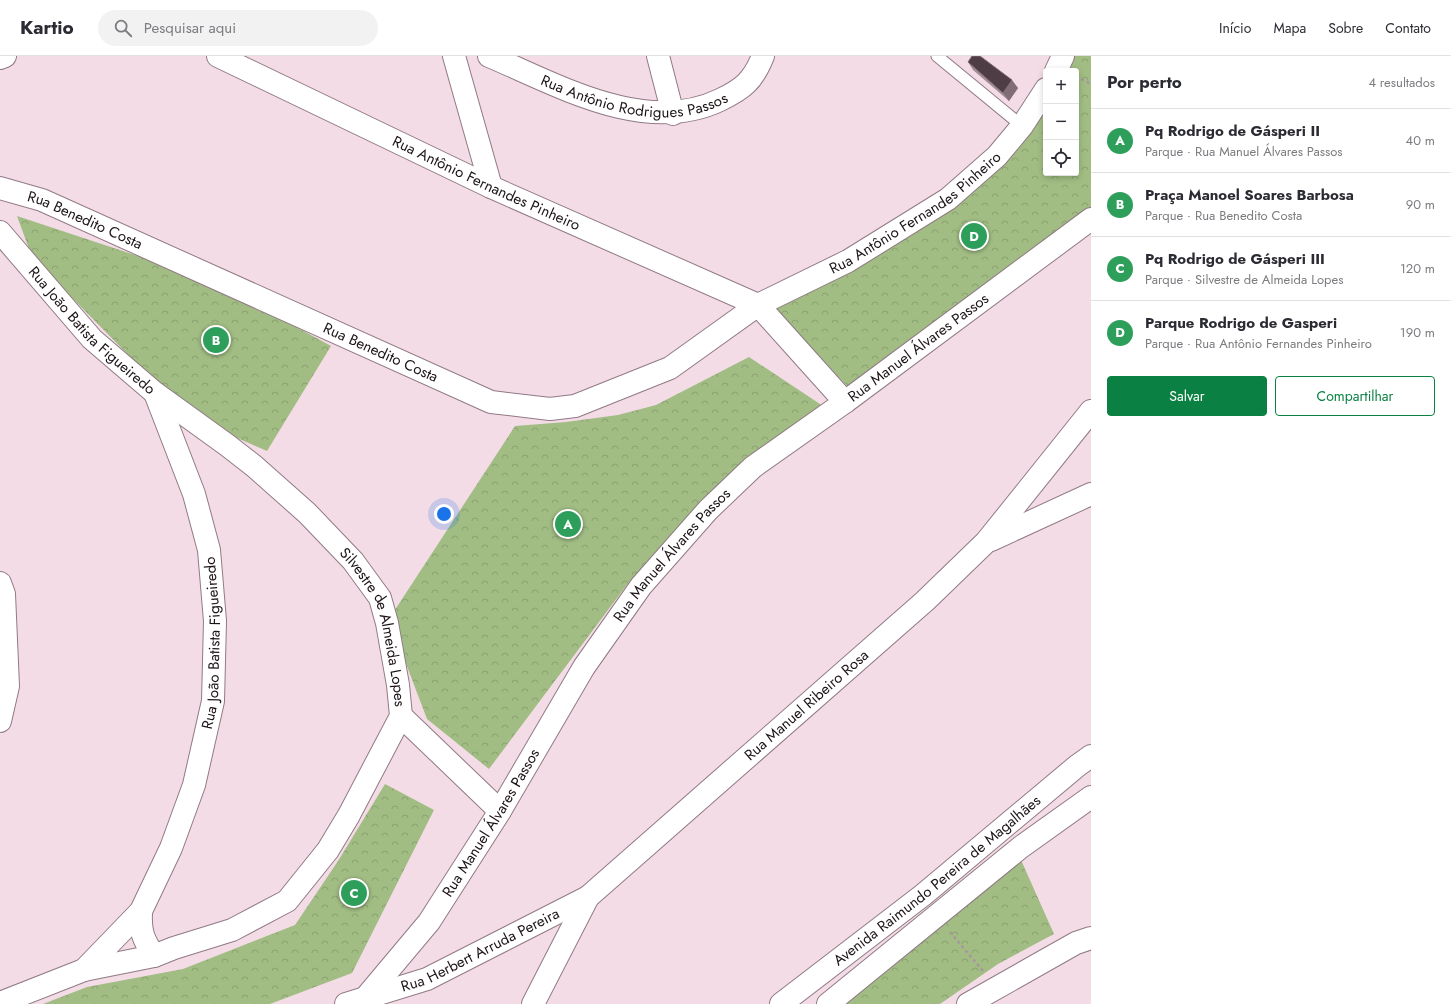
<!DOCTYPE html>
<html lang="pt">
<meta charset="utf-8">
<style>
:root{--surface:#fff;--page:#f2f2f3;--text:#2b2b33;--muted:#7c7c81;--line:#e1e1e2;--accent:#0b8043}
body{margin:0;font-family:Jost,sans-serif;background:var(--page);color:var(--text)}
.controls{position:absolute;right:12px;top:12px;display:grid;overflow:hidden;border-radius:4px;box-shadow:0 2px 6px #0003}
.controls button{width:36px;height:36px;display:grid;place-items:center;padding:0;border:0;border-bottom:1px solid var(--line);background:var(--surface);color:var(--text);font:20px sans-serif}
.you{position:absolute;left:444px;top:458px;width:14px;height:14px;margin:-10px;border:3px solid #fff;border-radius:50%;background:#1a73e8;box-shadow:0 0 0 6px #1a73e833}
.badge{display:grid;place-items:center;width:26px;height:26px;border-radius:50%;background:var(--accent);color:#fff;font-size:13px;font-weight:700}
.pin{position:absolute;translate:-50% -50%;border:2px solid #fff;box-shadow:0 1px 4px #0006}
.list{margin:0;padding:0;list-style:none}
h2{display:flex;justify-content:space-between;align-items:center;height:52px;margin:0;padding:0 16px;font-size:17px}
h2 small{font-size:13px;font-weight:400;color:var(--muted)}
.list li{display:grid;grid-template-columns:26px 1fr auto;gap:12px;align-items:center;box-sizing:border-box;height:64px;padding:0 16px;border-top:1px solid var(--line)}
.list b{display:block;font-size:15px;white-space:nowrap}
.list p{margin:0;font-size:13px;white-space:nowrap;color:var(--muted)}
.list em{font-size:13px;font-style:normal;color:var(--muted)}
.actions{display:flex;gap:8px;padding:12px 16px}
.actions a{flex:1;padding:9px 0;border:1px solid var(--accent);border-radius:4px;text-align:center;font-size:14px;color:var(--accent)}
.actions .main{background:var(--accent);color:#fff}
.icon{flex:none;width:22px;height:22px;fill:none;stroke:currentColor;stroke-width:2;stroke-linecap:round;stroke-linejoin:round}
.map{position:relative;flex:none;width:1091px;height:948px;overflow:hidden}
header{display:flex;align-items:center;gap:24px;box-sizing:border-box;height:56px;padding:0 20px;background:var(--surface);border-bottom:1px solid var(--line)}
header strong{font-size:19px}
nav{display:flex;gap:22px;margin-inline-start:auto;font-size:14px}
.search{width:280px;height:36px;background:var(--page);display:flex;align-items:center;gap:10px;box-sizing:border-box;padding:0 14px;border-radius:22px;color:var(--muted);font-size:15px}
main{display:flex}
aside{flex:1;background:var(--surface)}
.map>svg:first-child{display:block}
.park{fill:url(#park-crowns)}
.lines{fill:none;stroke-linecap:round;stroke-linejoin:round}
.service-casing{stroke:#907a85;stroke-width:13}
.minor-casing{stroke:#907a85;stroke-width:24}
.primary-casing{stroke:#907a85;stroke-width:24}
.path{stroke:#a8969f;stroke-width:2.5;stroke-dasharray:3 3;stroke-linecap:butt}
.service{stroke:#fff;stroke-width:11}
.minor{stroke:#fff;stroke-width:22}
.primary{stroke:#fff;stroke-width:22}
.wall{fill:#a28c96}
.shaded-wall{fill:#806d76}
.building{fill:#4f3d46;stroke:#806d76}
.labels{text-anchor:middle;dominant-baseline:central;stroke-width:4;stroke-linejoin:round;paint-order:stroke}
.street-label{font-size:15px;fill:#1b1317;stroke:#fff}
</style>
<header>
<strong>Kartio</strong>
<div class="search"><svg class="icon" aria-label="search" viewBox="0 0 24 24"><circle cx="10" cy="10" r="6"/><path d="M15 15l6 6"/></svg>Pesquisar aqui</div>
<nav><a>Início</a><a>Mapa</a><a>Sobre</a><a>Contato</a></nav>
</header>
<main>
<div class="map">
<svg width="1091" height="948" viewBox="0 0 1091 948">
<defs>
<pattern id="park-crowns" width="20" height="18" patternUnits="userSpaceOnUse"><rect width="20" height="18" fill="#a1bd83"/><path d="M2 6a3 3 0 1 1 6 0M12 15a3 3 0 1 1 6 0" fill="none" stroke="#8aa270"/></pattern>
</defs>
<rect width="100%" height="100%" fill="#f4dce7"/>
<g class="park">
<path d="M1068,0H1091V153L848,331L775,253L952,145L1046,50V117H1076V15H1061Z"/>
<path d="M17,160L141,201L243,242L331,290L267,395L226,377L145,316L32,201Z"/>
<path d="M749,301L826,352L740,410L629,526L489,713L427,663L389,563L515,370L566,366L618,359L656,349Z"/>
<path d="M385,728L434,754L352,917L270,948H43L87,931L183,913L295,869L338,805Z"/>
<path d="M1021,804L1054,878L998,908L940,948H839Z"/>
</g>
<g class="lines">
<defs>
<path id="service" d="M937,0L1022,70"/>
<g id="minor">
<path id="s1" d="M218,0L491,131L758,249L845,346"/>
<path d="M454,0L491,131"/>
<path id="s2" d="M489,0C558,29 645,80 720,44C743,33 753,25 763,0"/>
<path d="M658,0L673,58"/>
<path d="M0,2L5,0"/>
<path d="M1056,15L1063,0"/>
<path id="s3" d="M0,132L42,144L491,346L550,353L575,350L670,312L758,249L848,205L948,143L997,100L1022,70L1046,33"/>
<path id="s4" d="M0,176L92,283L155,337L227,389L254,410L307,457L353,505L380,542L387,567L398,629L401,660L349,759L328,794L287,845L232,874L174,892L154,900L84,914L0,947"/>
<path d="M991,484L1091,438"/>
<path d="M0,527L4,538L8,630L0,665"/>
<path d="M401,660L500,755"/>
<path d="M141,855C140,876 143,883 154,900"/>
<path id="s5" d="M84,914L141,855L171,792L194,729L213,645L215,565L209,494L194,438L155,337"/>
<path id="s6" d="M366,941L429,866L500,755L584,611L641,530L708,454L753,411L845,346L1091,163"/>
<path id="s7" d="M346,948L427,923L588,841"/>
<path id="s8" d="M533,948L588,841L925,545L986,486L1091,355"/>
<path d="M968,948L1076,887L1091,882"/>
</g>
<g id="primary">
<path id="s9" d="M781,948L923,839L1077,710L1091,700"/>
<path d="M828,948L1021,791L1091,741"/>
</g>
</defs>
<use href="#service" class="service-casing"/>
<use href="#minor" class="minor-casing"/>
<use href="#primary" class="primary-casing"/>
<g class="path">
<path d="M1076,20L1091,28"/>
<path d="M950,876L983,915"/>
</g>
<use href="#service" class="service"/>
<use href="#minor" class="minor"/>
<use href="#primary" class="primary"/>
</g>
<path class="wall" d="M968,6L1018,32L1009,45L973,14Z"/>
<path class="shaded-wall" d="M1012,24L1018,32L1009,45L1003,37Z"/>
<path class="building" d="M972,0H980L1012,24L1003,37L968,6Z"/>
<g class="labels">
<g class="street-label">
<text stroke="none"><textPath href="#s2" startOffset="154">Rua Antônio Rodrigues Passos</textPath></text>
<text stroke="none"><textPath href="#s1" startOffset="297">Rua Antônio Fernandes Pinheiro</textPath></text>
<text stroke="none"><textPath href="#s3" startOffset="1014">Rua Antônio Fernandes Pinheiro</textPath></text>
<text stroke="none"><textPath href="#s3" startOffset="91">Rua Benedito Costa</textPath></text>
<text stroke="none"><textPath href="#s4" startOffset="135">Rua João Batista Figueiredo</textPath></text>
<text stroke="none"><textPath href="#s6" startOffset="863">Rua Manuel Álvares Passos</textPath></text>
<text stroke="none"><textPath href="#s3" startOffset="415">Rua Benedito Costa</textPath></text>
<text stroke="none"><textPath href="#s6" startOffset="539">Rua Manuel Álvares Passos</textPath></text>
<text stroke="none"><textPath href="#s4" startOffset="555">Silvestre de Almeida Lopes</textPath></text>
<text stroke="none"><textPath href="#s5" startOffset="363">Rua João Batista Figueiredo</textPath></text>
<text stroke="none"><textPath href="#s8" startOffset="411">Rua Manuel Ribeiro Rosa</textPath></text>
<text stroke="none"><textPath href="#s6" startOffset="215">Rua Manuel Álvares Passos</textPath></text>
<text stroke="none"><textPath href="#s9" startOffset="199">Avenida Raimundo Pereira de Magalhães</textPath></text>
<text stroke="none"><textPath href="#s7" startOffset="145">Rua Herbert Arruda Pereira</textPath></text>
</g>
</g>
</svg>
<div class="controls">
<button>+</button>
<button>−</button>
<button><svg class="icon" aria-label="locate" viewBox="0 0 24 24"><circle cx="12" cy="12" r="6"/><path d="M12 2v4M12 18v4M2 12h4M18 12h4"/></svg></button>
</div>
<div class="you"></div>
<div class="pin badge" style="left:568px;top:468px;background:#2e9e5b">A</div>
<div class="pin badge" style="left:216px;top:284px;background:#2e9e5b">B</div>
<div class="pin badge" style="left:354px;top:837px;background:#2e9e5b">C</div>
<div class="pin badge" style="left:974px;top:180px;background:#2e9e5b">D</div>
</div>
<aside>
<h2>Por perto<small>4 resultados</small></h2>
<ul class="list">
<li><span class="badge" style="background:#2e9e5b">A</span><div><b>Pq Rodrigo de Gásperi II</b><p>Parque · Rua Manuel Álvares Passos</p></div><em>40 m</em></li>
<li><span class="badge" style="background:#2e9e5b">B</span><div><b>Praça Manoel Soares Barbosa</b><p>Parque · Rua Benedito Costa</p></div><em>90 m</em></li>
<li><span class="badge" style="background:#2e9e5b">C</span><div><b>Pq Rodrigo de Gásperi III</b><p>Parque · Silvestre de Almeida Lopes</p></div><em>120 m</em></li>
<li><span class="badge" style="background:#2e9e5b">D</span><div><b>Parque Rodrigo de Gasperi</b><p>Parque · Rua Antônio Fernandes Pinheiro</p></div><em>190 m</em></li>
</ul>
<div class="actions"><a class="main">Salvar</a><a>Compartilhar</a></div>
</aside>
</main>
